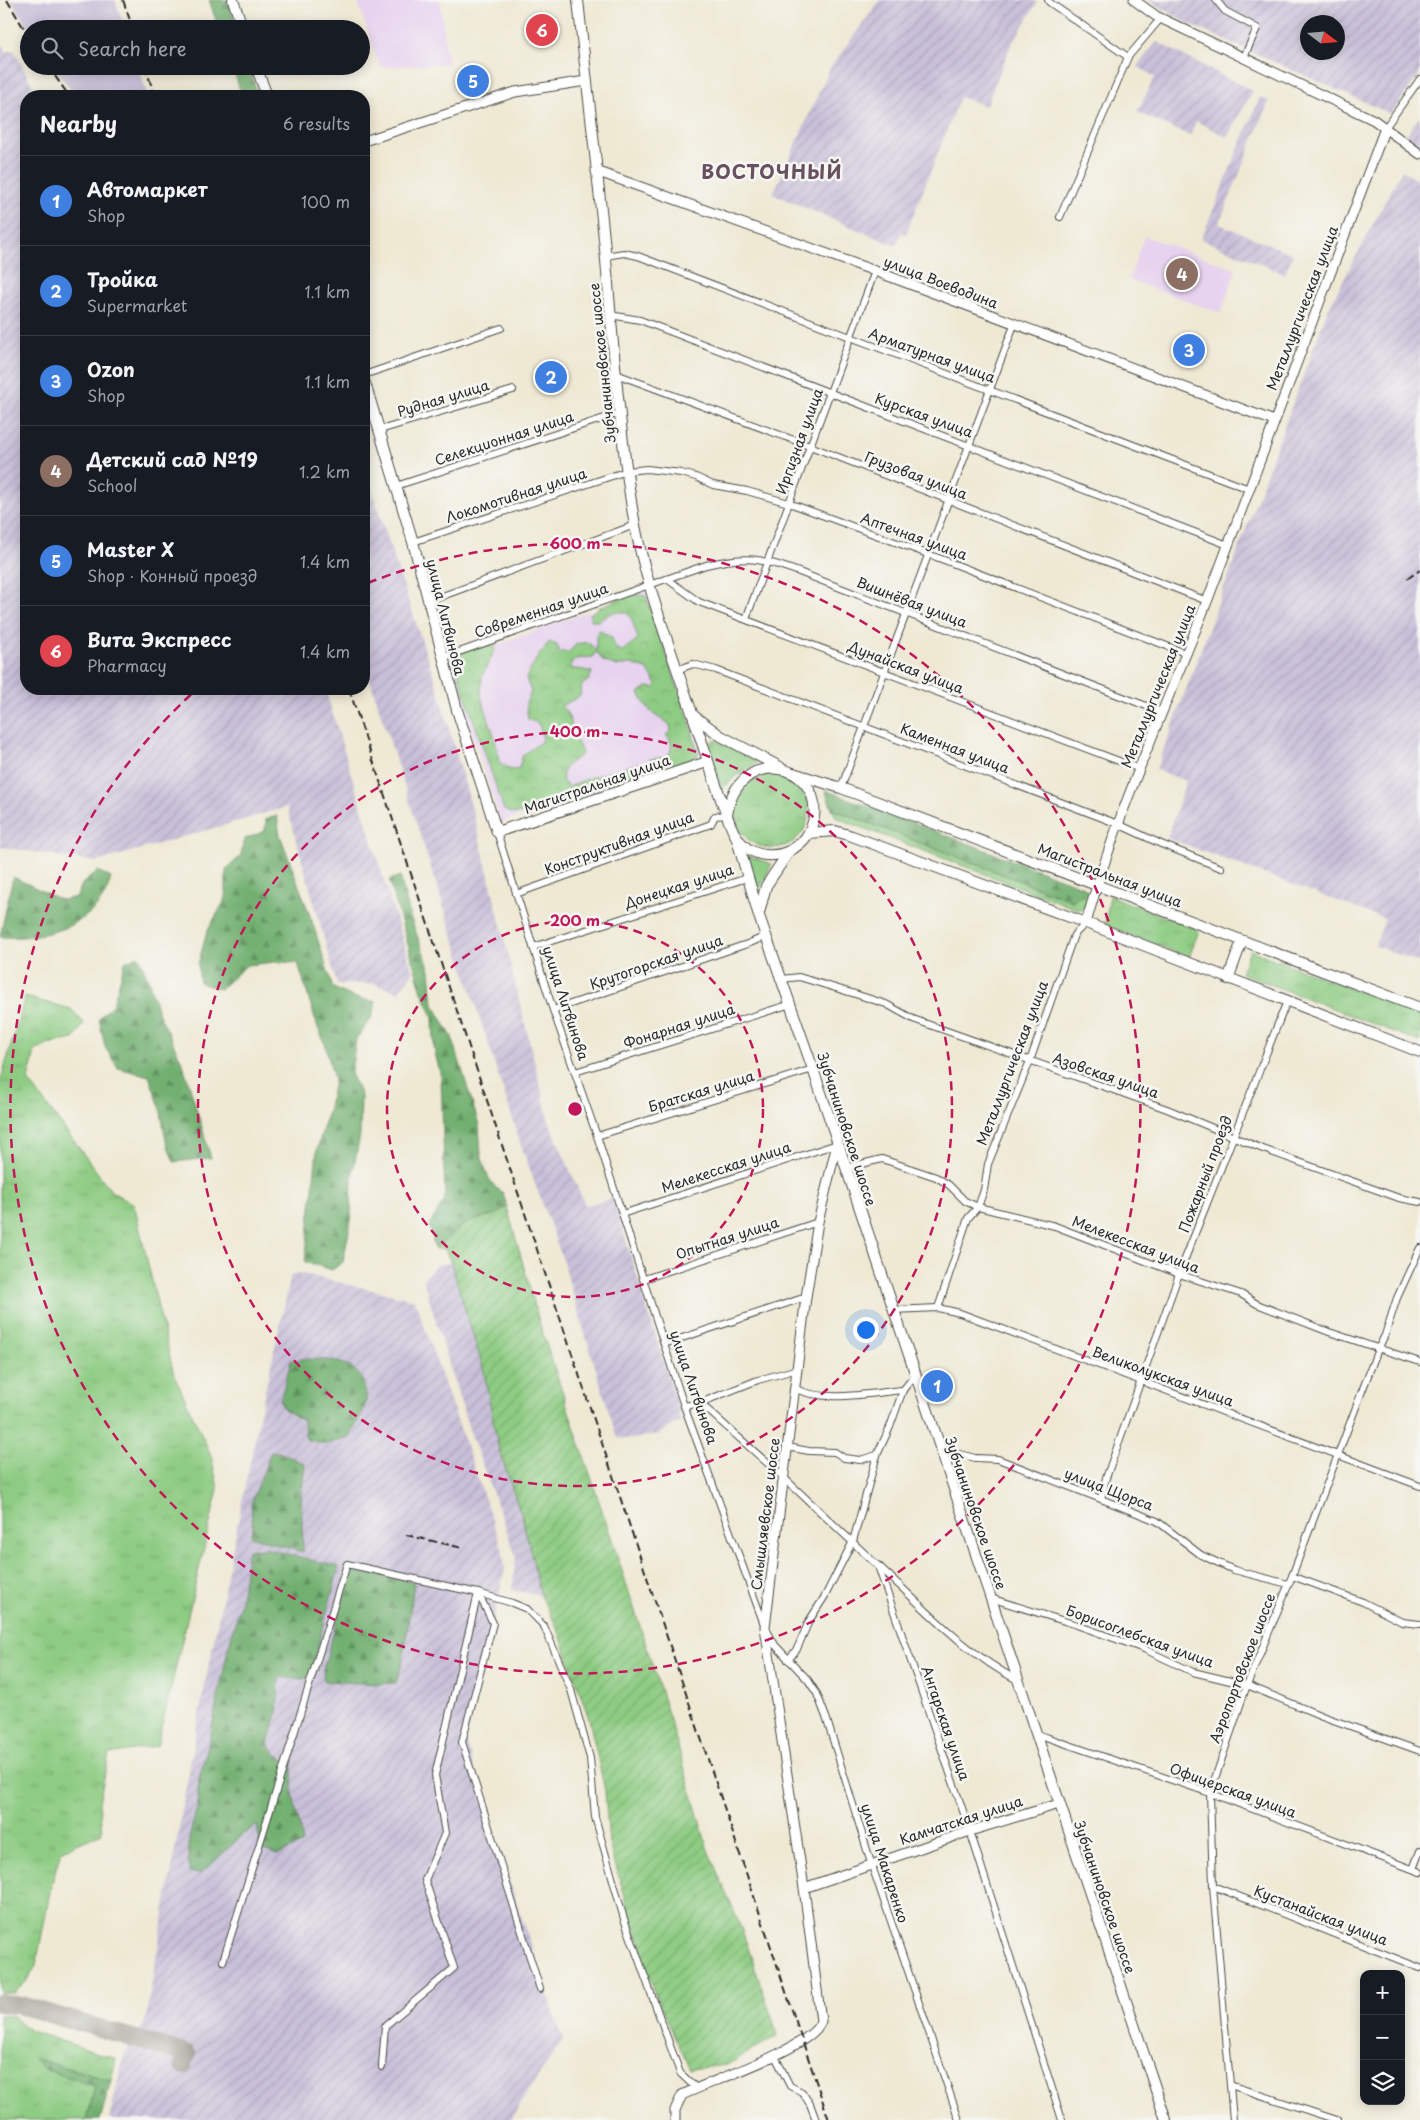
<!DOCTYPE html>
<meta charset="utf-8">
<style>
:root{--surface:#171b24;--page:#20242c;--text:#f1f3f6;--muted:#9ea1a6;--line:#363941;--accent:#8c9099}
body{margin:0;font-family:"Playpen Sans",sans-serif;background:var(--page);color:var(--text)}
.controls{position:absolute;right:15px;bottom:15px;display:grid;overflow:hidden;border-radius:10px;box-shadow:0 2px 12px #0003}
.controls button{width:45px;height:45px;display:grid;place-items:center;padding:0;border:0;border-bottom:1px solid var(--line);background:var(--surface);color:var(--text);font:25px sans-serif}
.compass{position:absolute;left:1300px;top:15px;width:45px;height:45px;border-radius:50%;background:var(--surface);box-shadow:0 2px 12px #0003;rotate:106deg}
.you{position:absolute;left:865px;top:1329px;width:18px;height:18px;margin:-12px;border:4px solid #fff;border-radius:50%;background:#1a73e8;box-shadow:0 0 0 8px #1a73e833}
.badge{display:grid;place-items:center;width:32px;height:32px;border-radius:50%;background:var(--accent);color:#fff;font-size:16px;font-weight:700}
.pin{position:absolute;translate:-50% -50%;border:2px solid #fff;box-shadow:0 1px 5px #0006}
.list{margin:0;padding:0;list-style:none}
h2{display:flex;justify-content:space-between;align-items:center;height:65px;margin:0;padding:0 20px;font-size:21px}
h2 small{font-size:16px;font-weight:400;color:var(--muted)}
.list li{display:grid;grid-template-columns:32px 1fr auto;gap:15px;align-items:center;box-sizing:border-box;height:90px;padding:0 20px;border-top:1px solid var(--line)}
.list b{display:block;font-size:19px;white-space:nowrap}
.list p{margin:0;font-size:16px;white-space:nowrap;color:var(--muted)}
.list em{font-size:16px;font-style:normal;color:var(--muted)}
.icon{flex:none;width:28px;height:28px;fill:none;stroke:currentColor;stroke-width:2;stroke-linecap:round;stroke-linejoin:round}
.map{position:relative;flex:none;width:1420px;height:2120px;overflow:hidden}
.search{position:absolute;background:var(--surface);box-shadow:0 2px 12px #0003;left:20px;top:20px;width:350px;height:55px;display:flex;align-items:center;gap:12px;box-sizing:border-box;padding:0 18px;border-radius:28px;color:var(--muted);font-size:19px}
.panel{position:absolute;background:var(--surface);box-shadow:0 2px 12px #0003;left:20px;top:90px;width:350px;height:605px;border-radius:20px}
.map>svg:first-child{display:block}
.built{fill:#e7d2ef}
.industrial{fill:url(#industrial-furrows);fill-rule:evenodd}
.railway{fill:#c8bfd8}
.grass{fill:url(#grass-tufts);stroke:#5c7c57}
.forest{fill:url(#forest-firs);stroke:#4e6e4e}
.park{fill:url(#park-crowns);stroke:#5c7c57}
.garden{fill:url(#garden-furrows);stroke:#5c7c57}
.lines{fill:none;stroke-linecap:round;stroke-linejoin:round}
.taxiway{stroke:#8d8a80;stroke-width:18}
.street-casing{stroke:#484844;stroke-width:8}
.secondary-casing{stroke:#484844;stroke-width:11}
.primary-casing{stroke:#484844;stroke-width:12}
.street{stroke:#fff;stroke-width:6}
.secondary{stroke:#fff;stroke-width:9}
.primary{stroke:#fff;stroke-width:10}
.rail{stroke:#2b2b2b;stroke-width:2;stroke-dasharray:8 4;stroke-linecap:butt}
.ring{fill:none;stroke:#c2185b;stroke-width:2.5;stroke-dasharray:9 6}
.labels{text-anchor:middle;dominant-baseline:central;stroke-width:5;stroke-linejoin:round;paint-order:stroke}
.street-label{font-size:14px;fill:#2b2b2b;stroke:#f6f6f2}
.district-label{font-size:19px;font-weight:bold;letter-spacing:1px;fill:#685060;stroke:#f6f6f2}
.centre{fill:#c2185b;stroke:#f6f6f2;stroke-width:2.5}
.ring-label{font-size:15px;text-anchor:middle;font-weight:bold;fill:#c2185b;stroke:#f6f6f2;stroke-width:5;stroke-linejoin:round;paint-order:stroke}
</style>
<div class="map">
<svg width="1420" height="2120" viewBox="0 0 1420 2120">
<defs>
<pattern id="industrial-furrows" width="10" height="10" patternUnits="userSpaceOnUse" patternTransform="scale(1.25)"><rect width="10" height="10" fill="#c8bfd8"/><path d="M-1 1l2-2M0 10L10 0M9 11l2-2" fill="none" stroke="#aca4ba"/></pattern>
<pattern id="grass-tufts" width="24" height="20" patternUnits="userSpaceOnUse" patternTransform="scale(1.25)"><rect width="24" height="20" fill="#8ecc83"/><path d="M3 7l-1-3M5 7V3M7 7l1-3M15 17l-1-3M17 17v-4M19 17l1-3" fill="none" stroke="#7baf71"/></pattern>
<pattern id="forest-firs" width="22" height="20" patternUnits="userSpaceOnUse" patternTransform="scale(1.25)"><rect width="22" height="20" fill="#72b071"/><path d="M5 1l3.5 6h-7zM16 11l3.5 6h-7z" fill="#5e8f5d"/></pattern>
<pattern id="park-crowns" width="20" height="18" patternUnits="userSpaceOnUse" patternTransform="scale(1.25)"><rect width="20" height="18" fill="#8ecc83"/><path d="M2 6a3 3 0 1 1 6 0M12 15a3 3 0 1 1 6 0" fill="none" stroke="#7baf71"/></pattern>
<pattern id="garden-furrows" width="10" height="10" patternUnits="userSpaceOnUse" patternTransform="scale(1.25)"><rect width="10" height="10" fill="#8ecc83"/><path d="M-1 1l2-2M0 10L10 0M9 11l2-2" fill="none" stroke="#7baf71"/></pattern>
</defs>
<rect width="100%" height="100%" fill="#f6f6f2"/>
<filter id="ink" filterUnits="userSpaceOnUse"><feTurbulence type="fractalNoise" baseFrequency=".02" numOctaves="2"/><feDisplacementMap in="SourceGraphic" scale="10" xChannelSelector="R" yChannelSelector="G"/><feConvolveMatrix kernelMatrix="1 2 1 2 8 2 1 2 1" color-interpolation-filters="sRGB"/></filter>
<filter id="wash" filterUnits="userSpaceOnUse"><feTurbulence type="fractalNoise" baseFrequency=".0096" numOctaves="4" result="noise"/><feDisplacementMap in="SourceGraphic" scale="20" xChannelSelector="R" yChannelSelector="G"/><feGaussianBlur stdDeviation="1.12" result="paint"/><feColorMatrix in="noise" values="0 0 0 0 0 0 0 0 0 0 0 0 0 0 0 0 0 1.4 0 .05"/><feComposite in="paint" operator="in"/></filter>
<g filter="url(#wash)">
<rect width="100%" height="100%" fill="#efe9d4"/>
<g class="built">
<path d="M357,0H440L448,64L380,67Z"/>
<path d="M1144,236L1236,269L1221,313L1129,280Z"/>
<path d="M646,591L703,759L501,822L449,662Z"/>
</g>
<g class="industrial">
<path d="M880,0H1033L1037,3L1010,47L986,106L960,97L906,234L901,233L896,246L773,194L830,68Z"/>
<path d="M1148,0H1420V73L1391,114L1187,23ZM1308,22H1338V52H1308Z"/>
<path d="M1157,42L1253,91L1227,137L1196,121L1190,136L1137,112L1155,77L1137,66Z"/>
<path d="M0,45H2L6,52L14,50L35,91L33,96H26V689H325L413,973L398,992L376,984H337L287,807L96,862L0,847Z"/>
<path d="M1260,97L1269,101L1219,224L1293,254L1285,274L1201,239Z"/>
<path d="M1420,116V149L1404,138Z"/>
<path d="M1402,170L1420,182V963L1375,946L1385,919L1167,838L1186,781L1156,770L1328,309Z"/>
<path d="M364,468L439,692L474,816L549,1121L585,1205L613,1199L677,1405L680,1421L659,1434L632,1439L617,1438L560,1252L522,1148L364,662Z"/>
<path d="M451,1263L484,1371L498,1446L523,1520L541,1596L512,1590L516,1556L468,1426L423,1279L437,1265Z"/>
<path d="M299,1273L415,1300L502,1548L505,1569L466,1739L481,1797L563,2040L524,2097L511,2120H109L124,2055L145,2022L197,1724L259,1418L291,1275Z"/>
</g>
<g class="railway">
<path d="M11,0H115L125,29H29Z"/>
<path d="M53,66H138L148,96H76Z"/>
</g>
<g class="grass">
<path d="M715,740L758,762L736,776L722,790L707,744Z"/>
<circle cx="772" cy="811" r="37"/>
<path d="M832,809L1072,901L1088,891L1090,896L1086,909H1077L845,821L836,817Z"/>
<path d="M744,854L772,864L759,890L755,888Z"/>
<path d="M1110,896L1199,930L1189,958L1105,925Z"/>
<path d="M1250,950L1420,1015V1042L1241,973Z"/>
<path d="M25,997L71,1009L84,1023L74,1039L52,1043L35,1051L28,1080L112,1192L134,1204L174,1375L211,1455L218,1489L157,1746L109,1754L99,1802L102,1833L61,1851L51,1886L36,1966L26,1982L14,1993H0V1083Z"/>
<path d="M0,2015L11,2016L31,2031L116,2059L111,2081L34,2058L95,2086L87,2120H0Z"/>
</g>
<g class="forest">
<path d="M209,0H229L237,29H219Z"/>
<path d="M232,66H249L258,96H242Z"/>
<path d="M825,790L1084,887L1088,891L1073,901L832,809Z"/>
<path d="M277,816L280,835L312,921L333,988L353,997L376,1002L371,1018L356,1039L351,1073L361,1096L360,1135L352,1177L351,1221L343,1262L332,1270L305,1262L317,1150L329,1107L334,1080L326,1047L317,1025L298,963L275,962L247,965L220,989L200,983L198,964L207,932L226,898V869L240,857L245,839L265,831L266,819Z"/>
<path d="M98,871L111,878C100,926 43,940 0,937L13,877L61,900L77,897L82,884Z"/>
<path d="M400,876L411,919L430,970L433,1004L452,1037L479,1125L481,1155L488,1177L495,1187L503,1193L507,1207C493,1218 488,1214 474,1220C460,1226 446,1239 435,1249L429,1225L445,1200L441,1077L434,1049L433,1017L421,989L389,880Z"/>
<path d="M139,956L149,982L158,1012L183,1064L211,1158L174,1162L166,1141L160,1107L149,1076L118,1068L105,1047L99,1018L113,1004L125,962Z"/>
<path d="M302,1359C324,1359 358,1359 364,1386C365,1391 367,1397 366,1401C364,1413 354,1426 349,1437L326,1444L306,1439L303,1420L284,1409L280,1401L291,1361Z"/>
<path d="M271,1452H279L305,1464L301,1496L303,1552L250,1536L253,1527L251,1504Z"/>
<path d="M268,1549L339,1567L315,1657L314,1675L302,1679L279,1677L277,1713L268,1744L276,1755L292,1765L293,1795L303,1843L278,1855L261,1849L257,1825C235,1838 220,1859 199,1874L189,1872V1839L197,1807L199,1779L209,1742L228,1649L241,1601L248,1550Z"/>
<path d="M351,1572L391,1577L414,1583L403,1660L396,1683L377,1684L324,1681L323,1670Z"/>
<path d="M33,2058L111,2081L100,2120H87L95,2086L46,2070Z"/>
</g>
<path class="park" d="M631,594L646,596L691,726L698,753L695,761L658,772L648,766L650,759L667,757C673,748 673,743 666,735L671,730L670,725C666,721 661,719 656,716C650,712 642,700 639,693L647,687L654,688L657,685L647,669L631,664L617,666L603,661L596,651L593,657L577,659L571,663L572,669H579L592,672L589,680L582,685L580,696L561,706C570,715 570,719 573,731C574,739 580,745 582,754C570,764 561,764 563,782L569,787L589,778L639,763L643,770L638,776L529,812L514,814L504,810L463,689L456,665L455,653L488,643L496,647L482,676L481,696L494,735L500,763L511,770L519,768L522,756L543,740L539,724L528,719L526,703L531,692L526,678L537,658L549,642L557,645L559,652H569L576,644L588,642L596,650V636L599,630L612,638L615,648L622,651L638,639L632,620L626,612H613L598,621H592L590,614L600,607Z"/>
<path class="garden" d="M507,1207L541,1328L616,1552L672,1726L708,1850L743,1933L778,2035L727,2065L690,2069L654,1992L609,1844L605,1791L589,1719L558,1629L541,1596L523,1520L498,1446L484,1371L451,1263L445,1249H435C446,1238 459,1226 474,1220C489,1215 493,1218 507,1207Z"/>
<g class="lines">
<path class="taxiway" d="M0,2003L27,2007L187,2054L183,2066"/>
</g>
</g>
<g filter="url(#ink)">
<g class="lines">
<defs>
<g id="street">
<path d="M1048,0L1049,2L1128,57L1161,18"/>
<path d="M1216,0L1225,11L1257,28L1244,57"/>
<path d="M1385,128L1420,79"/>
<path d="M1060,217L1128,57"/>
<path d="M605,256L624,253L638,256L1249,489"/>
<path d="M610,315L640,320L1228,545"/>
<path d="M616,374L810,446L1207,601"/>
<path d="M364,375L501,328"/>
<path d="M380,430L513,390"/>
<path d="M396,486L620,413"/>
<path d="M413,542L627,471L647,469L681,473L696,477L713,485L747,491L789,503L944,560L1185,653"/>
<path d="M667,579L699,602L1140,769"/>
<path d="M429,601L635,525"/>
<path d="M746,619L875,271"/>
<path d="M442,658L706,565C747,555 760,558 799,572L1162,712"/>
<path d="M677,670L693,664L716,670L1118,824L1161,844L1221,868"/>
<path d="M841,788L1014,325"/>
<path d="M497,832L553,1010L597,1136L684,1406L765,1627L775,1645L808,1680L817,1694L826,1717L871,1863L959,2120"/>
<path d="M516,894L711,824L715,816L727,815"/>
<path d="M533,947L747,878"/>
<path d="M782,979L799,977L852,993L886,1004L913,1019L1167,1109L1263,1149L1399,1198L1420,1202"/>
<path d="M553,1010L750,943L766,936"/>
<path d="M575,1072L791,1004"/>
<path d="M597,1136L813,1069"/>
<path d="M845,1168L882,1159L936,1177L949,1185L965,1201L978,1207L1055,1226L1179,1274L1241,1294L1257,1304L1329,1332L1420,1362"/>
<path d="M622,1214L837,1144"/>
<path d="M644,1279L818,1222"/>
<path d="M938,1308L968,1218L978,1207L984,1190L988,1164L1030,1061L1074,935L1086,923"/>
<path d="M893,1310L938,1308L960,1313L1420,1486"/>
<path d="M664,1344L806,1297"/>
<path d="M796,1389C825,1403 871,1393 903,1390"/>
<path d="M700,1403L783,1477L878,1566L970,1831L1062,2120"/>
<path d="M684,1406L700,1403L758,1380L798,1369"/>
<path d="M787,1447L809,1451L835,1452L844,1458L860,1460L877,1455"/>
<path d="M940,1449L975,1458L998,1459L1101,1499L1157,1521L1201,1555L1234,1570L1288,1584"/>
<path d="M1101,1499L1106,1478L1179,1274L1287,1001"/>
<path d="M879,1566C924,1608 965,1653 1019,1681"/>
<path d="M1292,1576L1363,1602L1402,1622L1420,1624"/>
<path d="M478,1593L493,1623L462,1742L540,1989"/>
<path d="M990,1598L1074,1624L1144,1649L1193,1672L1247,1685L1322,1716L1420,1751"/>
<path d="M788,1660L797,1649L809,1621L825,1596L853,1541L877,1455L890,1427L903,1390L915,1375"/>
<path d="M1037,1734L1210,1793L1420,1872"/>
<path d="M1413,1869L1420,1851"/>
<path d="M1213,1886L1420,1968"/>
<path d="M223,1961L347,1564L478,1593L512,1603L527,1609L544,1626L571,1690L590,1758L595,1817L624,1919L680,2073L696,2088"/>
<path d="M775,2056L790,2086L802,2092L810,2104L816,2120"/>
<path d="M382,2067L385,2026L454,1968L425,1880L445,1833L435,1775L478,1593"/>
<path d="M1230,2085L1337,2120"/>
<path d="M1233,2120L1213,1886L1210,1793L1247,1685L1292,1576L1378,1349L1385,1335L1397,1298L1420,1248"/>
</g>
<g id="secondary">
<path d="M1134,0L1156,16L1374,120L1420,154"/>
<path d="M364,141L515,92L586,81"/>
<path d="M596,171L875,271L1274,421"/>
<path d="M1086,923C1117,812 1166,706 1208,599C1268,443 1325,285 1385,128"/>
<path d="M804,1888L970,1831L1059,1804"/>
<path d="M675,2120V2110L682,2095C710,2081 813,2048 821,2021L804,1888L765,1627L806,1297L818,1222L837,1144"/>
</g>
<g id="primary">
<path d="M233,0L243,29"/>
<path d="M578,0C587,87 598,173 606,260C613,343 619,426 632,508C643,580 670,647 693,716C704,747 713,779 725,810C728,818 731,829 736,836C753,863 788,860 806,837C810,831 813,824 814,817C821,760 737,746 727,815"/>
<path d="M256,66L267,96"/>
<path d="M364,380L413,542L457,710L497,832L707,762"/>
<path d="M694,716L721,736L780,767"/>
<path d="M793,773L841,788L1420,1008"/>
<path d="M809,833L835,831L852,836L1086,923L1420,1052"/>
<path d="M736,836L759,916L813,1069L1166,2120"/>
<path d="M759,913L766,886L788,853"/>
<path d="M1228,979L1242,941"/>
</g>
</defs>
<use href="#street" class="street-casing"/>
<use href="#secondary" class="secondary-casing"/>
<use href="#primary" class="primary-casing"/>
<use href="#street" class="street"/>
<use href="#secondary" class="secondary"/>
<use href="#primary" class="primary"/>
<g class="rail">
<path d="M7,0L29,37"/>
<path d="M123,0L133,29"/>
<path d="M48,66L69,96"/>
<path d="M145,66L155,96"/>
<path d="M1407,579L1420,570"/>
<path d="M349,689L829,2120"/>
<path d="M406,1535L463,1548"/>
</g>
</g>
</g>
<g class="ring">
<circle cx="575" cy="1109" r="188"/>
<circle cx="575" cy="1109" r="377"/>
<path d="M368 583A565 565 0 1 1 197 689"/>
</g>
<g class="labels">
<g class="street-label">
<text transform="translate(941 282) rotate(21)">улица Воеводина</text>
<text transform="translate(1302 308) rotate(-69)">Металлургическая улица</text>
<text transform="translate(932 355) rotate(20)">Арматурная улица</text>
<text transform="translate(602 363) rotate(-96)">Зубчаниновское шоссе</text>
<text transform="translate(443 398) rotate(-17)">Рудная улица</text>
<text transform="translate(924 415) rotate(20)">Курская улица</text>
<text transform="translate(504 438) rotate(-18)">Селекционная улица</text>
<text transform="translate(799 441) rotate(-70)">Иргизная улица</text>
<text transform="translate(916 475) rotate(21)">Грузовая улица</text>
<text transform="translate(516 495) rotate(-18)">Локомотивная улица</text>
<text transform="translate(914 536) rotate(20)">Аптечная улица</text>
<text transform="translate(912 602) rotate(21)">Вишнёвая улица</text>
<text transform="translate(541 610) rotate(-19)">Современная улица</text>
<text transform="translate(446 617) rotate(76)">улица Литвинова</text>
<text transform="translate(906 667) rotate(21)">Дунайская улица</text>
<text transform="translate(1158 686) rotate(-68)">Металлургическая улица</text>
<text transform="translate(955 748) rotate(21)">Каменная улица</text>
<text transform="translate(597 784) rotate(-19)">Магистральная улица</text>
<text transform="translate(619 843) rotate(-20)">Конструктивная улица</text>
<text transform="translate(1110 875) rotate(21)">Магистральная улица</text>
<text transform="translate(679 886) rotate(-18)">Донецкая улица</text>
<text transform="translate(656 962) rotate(-19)">Крутогорская улица</text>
<text transform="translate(566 1003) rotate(72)">улица Литвинова</text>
<text transform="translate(679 1026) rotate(-18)">Фонарная улица</text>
<text transform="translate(1012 1063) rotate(-69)">Металлургическая улица</text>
<text transform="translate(1106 1075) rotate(19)">Азовская улица</text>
<text transform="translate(701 1091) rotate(-17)">Братская улица</text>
<text transform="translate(847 1129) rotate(72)">Зубчаниновское шоссе</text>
<text transform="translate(726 1167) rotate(-18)">Мелекесская улица</text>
<text transform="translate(1205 1174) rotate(-69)">Пожарный проезд</text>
<text transform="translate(727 1238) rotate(-18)">Опытная улица</text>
<text transform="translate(1136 1244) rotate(21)">Мелекесская улица</text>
<text transform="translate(1163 1376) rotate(20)">Великолукская улица</text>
<text transform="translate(694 1387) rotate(71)">улица Литвинова</text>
<text transform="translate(1109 1489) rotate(21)">улица Щорса</text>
<text transform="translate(976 1513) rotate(71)">Зубчаниновское шоссе</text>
<text transform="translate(765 1514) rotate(-83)">Смышляевское шоссе</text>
<text transform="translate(1140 1636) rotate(20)">Борисоглебская улица</text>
<text transform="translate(1242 1668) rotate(-69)">Аэропортовское шоссе</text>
<text transform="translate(946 1723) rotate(71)">Ангарская улица</text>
<text transform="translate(1233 1790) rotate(20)">Офицерская улица</text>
<text transform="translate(961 1820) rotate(-18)">Камчатская улица</text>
<text transform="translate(885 1863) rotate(72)">улица Макаренко</text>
<text transform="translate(1105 1897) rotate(71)">Зубчаниновское шоссе</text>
<text transform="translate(1321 1915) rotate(21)">Кустанайская улица</text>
</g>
<g class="district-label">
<text x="772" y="171">ВОСТОЧНЫЙ</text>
</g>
</g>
<circle cx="575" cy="1109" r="8" class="centre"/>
<g class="ring-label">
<text x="575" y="549">600 m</text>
<text x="575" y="737">400 m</text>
<text x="575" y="926">200 m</text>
</g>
</svg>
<div class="controls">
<button>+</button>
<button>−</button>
<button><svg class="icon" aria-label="layers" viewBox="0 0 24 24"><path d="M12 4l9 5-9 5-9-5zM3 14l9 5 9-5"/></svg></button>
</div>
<svg class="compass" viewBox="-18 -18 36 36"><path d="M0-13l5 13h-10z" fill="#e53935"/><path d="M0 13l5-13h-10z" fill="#9ea1a6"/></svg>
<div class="you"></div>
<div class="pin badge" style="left:937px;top:1386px;background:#3f7fe0">1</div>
<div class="pin badge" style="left:551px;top:377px;background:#3f7fe0">2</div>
<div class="pin badge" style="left:1189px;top:350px;background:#3f7fe0">3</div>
<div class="pin badge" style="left:1182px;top:274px;background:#8d6e63">4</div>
<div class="pin badge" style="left:473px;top:81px;background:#3f7fe0">5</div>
<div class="pin badge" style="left:542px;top:30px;background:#e0444e">6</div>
<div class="search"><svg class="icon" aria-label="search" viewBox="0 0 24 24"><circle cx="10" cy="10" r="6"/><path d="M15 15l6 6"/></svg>Search here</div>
<section class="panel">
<h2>Nearby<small>6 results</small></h2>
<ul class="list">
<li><span class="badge" style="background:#3f7fe0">1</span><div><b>Автомаркет</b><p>Shop</p></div><em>100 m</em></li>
<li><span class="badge" style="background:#3f7fe0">2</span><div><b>Тройка</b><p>Supermarket</p></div><em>1.1 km</em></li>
<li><span class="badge" style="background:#3f7fe0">3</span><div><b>Ozon</b><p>Shop</p></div><em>1.1 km</em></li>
<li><span class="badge" style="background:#8d6e63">4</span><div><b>Детский сад №19</b><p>School</p></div><em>1.2 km</em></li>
<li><span class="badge" style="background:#3f7fe0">5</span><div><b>Master X</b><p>Shop · Конный проезд</p></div><em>1.4 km</em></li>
<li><span class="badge" style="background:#e0444e">6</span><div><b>Вита Экспресс</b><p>Pharmacy</p></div><em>1.4 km</em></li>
</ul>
</section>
</div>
